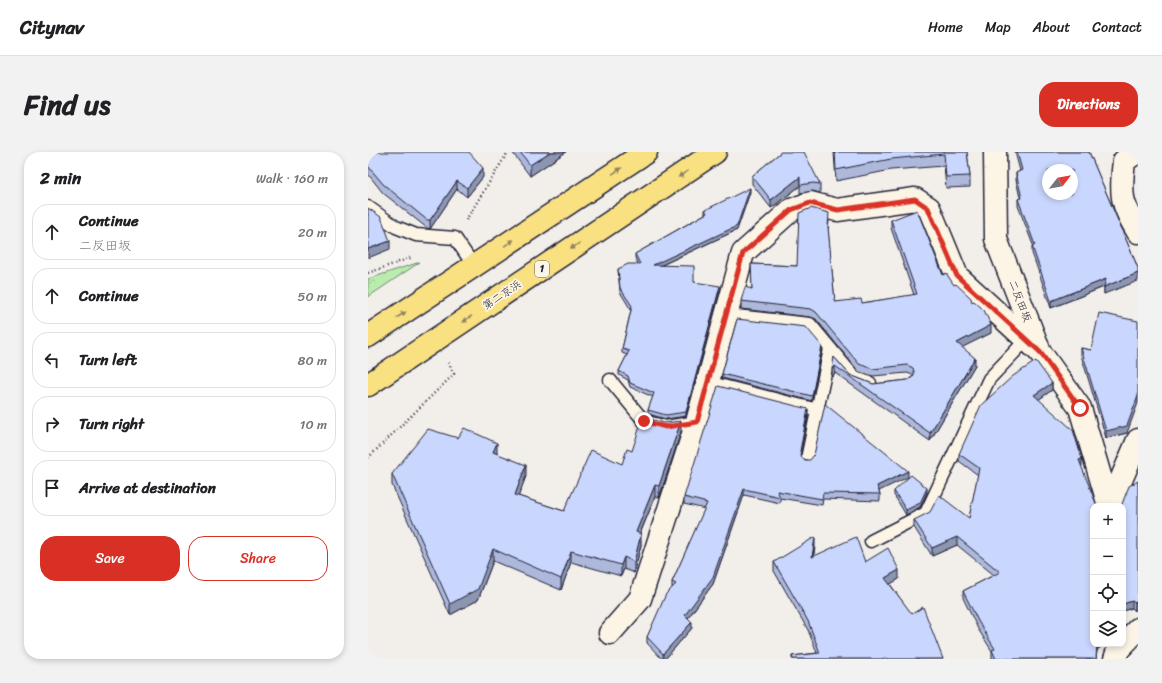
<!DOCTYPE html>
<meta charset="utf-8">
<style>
:root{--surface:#fff;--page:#f2f2f2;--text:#202124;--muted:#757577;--line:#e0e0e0;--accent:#d93025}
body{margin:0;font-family:Sriracha,"Klee One",sans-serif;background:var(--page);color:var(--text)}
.controls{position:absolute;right:12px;bottom:12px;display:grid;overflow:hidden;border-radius:8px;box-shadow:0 2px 6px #0003}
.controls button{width:36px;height:36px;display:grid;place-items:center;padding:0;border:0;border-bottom:1px solid var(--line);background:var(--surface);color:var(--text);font:20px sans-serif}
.compass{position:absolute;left:674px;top:12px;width:36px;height:36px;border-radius:50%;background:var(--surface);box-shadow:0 2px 6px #0003;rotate:59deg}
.stop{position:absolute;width:12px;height:12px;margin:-9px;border:3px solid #d93025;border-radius:50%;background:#fff}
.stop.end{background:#d93025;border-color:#fff;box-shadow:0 1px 4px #0008}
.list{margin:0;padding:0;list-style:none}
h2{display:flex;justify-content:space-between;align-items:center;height:52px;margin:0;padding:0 16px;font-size:17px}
h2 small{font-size:13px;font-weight:400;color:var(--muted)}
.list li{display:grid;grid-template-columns:26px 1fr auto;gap:12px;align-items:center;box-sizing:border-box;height:56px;margin:0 8px 8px;padding:0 8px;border:1px solid var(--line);border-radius:16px}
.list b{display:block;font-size:15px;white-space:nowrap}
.list p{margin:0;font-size:13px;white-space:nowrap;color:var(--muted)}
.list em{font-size:13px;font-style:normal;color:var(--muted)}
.actions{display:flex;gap:8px;padding:12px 16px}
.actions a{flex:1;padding:9px 0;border:1px solid var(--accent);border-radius:16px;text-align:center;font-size:14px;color:var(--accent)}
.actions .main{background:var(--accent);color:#fff}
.icon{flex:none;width:22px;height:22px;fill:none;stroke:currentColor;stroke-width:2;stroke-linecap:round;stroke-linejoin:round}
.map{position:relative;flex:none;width:770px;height:507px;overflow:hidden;border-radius:16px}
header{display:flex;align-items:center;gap:24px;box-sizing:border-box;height:56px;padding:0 20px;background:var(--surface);border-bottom:1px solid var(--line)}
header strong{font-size:19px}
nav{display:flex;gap:22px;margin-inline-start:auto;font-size:14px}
.intro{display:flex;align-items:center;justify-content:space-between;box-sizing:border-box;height:96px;padding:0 24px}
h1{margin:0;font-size:28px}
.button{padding:10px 18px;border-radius:16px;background:var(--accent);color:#fff;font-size:14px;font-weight:700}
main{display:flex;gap:24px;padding:0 24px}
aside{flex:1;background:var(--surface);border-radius:16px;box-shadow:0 2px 6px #0003}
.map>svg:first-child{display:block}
.forest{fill:url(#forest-crowns);stroke:#6e8774}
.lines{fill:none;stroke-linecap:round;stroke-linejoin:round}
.lane-casing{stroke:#22223b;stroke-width:15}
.street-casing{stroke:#22223b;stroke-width:25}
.highway-casing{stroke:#22223b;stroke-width:25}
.path{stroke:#22223b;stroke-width:2.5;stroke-dasharray:1 3;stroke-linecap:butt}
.lane{stroke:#fcf5e5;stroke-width:12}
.street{stroke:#fcf5e5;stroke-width:22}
.highway{stroke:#f9e181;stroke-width:22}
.wall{fill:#adb8da;stroke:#22223b}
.shaded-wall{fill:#8d96b1;stroke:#22223b}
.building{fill:#c9d6fd;stroke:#22223b;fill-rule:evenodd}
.oneway{fill:#8e825e}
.route{stroke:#d93025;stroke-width:5}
.labels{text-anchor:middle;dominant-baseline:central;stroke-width:3.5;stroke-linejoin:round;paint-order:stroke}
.shield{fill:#fcf5e5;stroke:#63616e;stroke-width:1}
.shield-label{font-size:10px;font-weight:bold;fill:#22223b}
.street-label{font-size:11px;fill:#22223b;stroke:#fcf5e5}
</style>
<header>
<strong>Citynav</strong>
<nav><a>Home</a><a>Map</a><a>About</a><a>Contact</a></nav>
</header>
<div class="intro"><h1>Find us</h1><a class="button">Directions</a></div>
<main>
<aside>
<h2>2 min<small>Walk · 160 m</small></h2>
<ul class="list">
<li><svg class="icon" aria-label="ahead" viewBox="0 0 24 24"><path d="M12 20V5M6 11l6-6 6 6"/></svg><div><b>Continue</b><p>二反田坂</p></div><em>20 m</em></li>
<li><svg class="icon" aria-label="ahead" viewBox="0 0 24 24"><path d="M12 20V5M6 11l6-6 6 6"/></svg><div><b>Continue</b></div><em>50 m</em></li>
<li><svg class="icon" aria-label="left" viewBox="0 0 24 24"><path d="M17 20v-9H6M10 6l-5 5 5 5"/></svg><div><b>Turn left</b></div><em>80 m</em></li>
<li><svg class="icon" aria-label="right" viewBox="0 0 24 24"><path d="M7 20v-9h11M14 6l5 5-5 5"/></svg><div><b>Turn right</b></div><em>10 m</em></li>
<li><svg class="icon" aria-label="arrive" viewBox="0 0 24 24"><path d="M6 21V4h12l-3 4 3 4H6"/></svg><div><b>Arrive at destination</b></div></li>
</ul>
<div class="actions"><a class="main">Save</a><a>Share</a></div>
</aside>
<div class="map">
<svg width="770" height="507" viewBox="0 0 770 507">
<defs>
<pattern id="forest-crowns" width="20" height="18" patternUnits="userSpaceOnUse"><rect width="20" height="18" fill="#b9ecad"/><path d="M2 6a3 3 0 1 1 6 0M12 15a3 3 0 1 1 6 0" fill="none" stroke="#9fca96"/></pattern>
</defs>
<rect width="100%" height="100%" fill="#f2efea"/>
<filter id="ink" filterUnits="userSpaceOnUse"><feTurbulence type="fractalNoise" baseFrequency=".025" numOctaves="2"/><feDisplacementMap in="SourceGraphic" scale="8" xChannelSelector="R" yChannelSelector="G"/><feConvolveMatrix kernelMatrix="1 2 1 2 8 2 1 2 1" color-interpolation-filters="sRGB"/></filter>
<g filter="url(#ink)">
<path class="forest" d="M52,110L0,145V127Z"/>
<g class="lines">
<defs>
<g id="lane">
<path d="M0,55L28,75L48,83L87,86L106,114"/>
<path d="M358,163L442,172L487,226L502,231"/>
<path d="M242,228L276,269L298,275L329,270"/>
<path d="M339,230L450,258"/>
<path d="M439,307L462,197"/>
<path d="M503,389L558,361L621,227L659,187"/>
</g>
<g id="street">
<path d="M627,0L628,87L672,200L712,256L741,354"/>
<path d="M769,0L756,9C752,42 753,52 770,80"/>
<path d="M742,354L770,288"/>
<path d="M242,481L272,447L329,270L375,101L423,58L442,51L469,58L547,47L561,56L589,124L672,200"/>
<path d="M747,507L750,498L770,477"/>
</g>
<g id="highway">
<path d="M0,184L278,0"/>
<path d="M0,233L347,0"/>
</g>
</defs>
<use href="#lane" class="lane-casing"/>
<use href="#street" class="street-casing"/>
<use href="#highway" class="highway-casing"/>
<g class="path">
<path d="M98,68L140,0"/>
<path d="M0,121L45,105"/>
<path d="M0,306L86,222L80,210"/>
</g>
<use href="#lane" class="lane"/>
<use href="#street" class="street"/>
<use href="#highway" class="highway"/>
</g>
<g class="wall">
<path d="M0,0L115,25L99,45L89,37L62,77L59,76L15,41L0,22Z"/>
<path d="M144,0H198L162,24Z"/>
<path d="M413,0L452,32V41L445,39L432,41V34L403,56L384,32V24Z"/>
<path d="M466,0H599L602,24V35L578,36L576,14L523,18L468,29Z"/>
<path d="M647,0H721L770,116L736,142V135L683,156L664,101V94L665,93L650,54V47L652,46L648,28V21L652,19Z"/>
<path d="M382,40L369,78L294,113L326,130L352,139L318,264L298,267L280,262V258L285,245L262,235L260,228L251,223V219L259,203L254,201V197L263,158L252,140L250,117L270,112L267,106V102L337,62V58Z"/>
<path d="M523,68L575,123L604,150L623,181L594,195L607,213L562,289L467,221L464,225L466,205L482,223L505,232L540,228L545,224V223L539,221L505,224L491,220L448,167L443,165L373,157V149L384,137L383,112L429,114L461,69L460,78L467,150L494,151L546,143L523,76Z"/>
<path d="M713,196L723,198L759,281L738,286L713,203Z"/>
<path d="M454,198L444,249L354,226V222Z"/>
<path d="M684,231V238L670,248L714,314H713L725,492H734V494L729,498L728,507H624V499L610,477L595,446V439L626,423L589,393L564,404L546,375V368L601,366L610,323L591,309V302Z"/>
<path d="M440,263L432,302L434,306L511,339L512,342V349L455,347L454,353L412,346V351L376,343L345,432L320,466L324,476L297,507H294L279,491V485L304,436V430L337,357L316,352V345Z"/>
<path d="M313,280L291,346L287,345L272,382L273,393L266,421L256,417L253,424L203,410L193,438L125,409L110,448L82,463L24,333V322L90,286L129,302L158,324L150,344L196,359L254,312L264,299Z"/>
<path d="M770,329L767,459L764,456L755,459V354Z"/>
<path d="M526,339L559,340L552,355L538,363L526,343Z"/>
<path d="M447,394L446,404L497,410L531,427L522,432L575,507H424V504L449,501L440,478L406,419V410Z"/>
</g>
<g class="shaded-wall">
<path d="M182,0H198L162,24V13Z"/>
<path d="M115,16V25L99,45V36Z"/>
<path d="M432,25V34L403,56V48Z"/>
<path d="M89,29V37L62,77V68Z"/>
<path d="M382,36V40L369,78L285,117V113Z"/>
<path d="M22,89V97L0,106V97Z"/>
<path d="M770,121V129L736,142V135Z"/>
<path d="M738,127V134L683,156V149Z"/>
<path d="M352,134V139L318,264V260Z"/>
<path d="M623,173V181L589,198V191Z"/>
<path d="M454,194V198L444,249V244Z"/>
<path d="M607,206V213L562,289V281Z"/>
<path d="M467,214V221L464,225V217Z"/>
<path d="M684,231V238L666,251V243Z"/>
<path d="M770,244V251L759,281L738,286V279Z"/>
<path d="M440,257V263L432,306V299Z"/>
<path d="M313,269V280L291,346V334Z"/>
<path d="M129,291V302L125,300Z"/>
<path d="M714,307V314L711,315V308Z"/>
<path d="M158,313V324L147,354V343Z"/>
<path d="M540,319V325L509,340V334Z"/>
<path d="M287,333V345L268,391V380Z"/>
<path d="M559,336V340L552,355L538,363V358Z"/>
<path d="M376,337V343L345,432L317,470V463Z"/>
<path d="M273,382V393L266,421V410Z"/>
<path d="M447,385V394L444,414V405Z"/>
<path d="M589,385V393L564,404V396Z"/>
<path d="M125,397V409L110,448L82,463V452Z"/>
<path d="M203,399V410L193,438V427Z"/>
<path d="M256,405V417L253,424V413Z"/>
<path d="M531,418V427L517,435V426Z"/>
<path d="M770,448V456L767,459V451Z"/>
<path d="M764,449V456L755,459V452Z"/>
<path d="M324,470V476L297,507H295V502Z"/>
<path d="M729,492H734V494L729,498L728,507Z"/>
</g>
<g class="building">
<path d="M0,0H101L115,16L99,36L89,29L62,68H59L15,32L0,14Z"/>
<path d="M152,0H182L162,13Z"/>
<path d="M413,0H436L452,32L445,31L432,33V25L403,48L384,24Z"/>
<path d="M467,0H599L602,24L578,25L576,2L523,7L468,18Z"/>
<path d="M649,0H721L770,116V121L736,135L738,127L683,149L664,94L667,93L650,47L654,46L648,21L654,18ZM680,18H704V42H680Z"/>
<path d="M382,36L369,74L285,113L326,114V130L352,134L318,260L298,263L280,258L286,241L262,231L260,224L251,219L261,199L254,197L264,154L252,136L250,117L260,112H272L267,102L339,61L337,58Z"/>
<path d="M0,56L13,65L22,89L0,97Z"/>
<path d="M443,56L461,61L460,75L467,150L493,147L494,151L549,142L523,68L549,58L575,123L578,121L586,133L588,132L603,146L604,150L606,149L616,158L623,173L589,191L607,206L562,281L467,214L464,217L466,205L482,223L505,232L540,228L546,224V220L545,216L539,213L505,217L491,212L448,160L443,157L373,149L377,135L384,137L383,112L429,114L431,61Z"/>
<path d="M731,161L770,169V244L759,274L738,279L713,196L723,198Z"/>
<path d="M369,167L438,175L454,194L444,244L354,222Z"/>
<path d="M668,209L684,231L666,243L705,278L714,307L711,308L729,354L730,353L732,354H725V492H729L728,507H628L624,498L627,497L610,469L595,439L632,420L589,385L564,396L546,368L562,360L571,343L601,366L611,316L591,302L613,253L645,224Z"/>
<path d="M350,234L440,257L432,299L434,306L437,308H442L446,303L457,252L540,319L509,334L512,342L455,341L454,347L409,339L412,345L376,337L345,425L317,463L324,470L295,502L279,485L298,442L308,432L304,430L339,351L316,345Z"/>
<path d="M275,265L296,271L313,269L291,334L287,333L268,380L273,382L266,410L256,405L253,413L203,399L193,427L125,397L110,437L82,452L24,322L60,277L90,286L96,276L129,291L125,300L158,313L147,343L196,359L223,298L254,312L259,297L264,299Z"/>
<path d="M543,323L559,336L552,351L538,358L526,339Z"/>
<path d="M770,329V448L767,451L764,449L755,452V354H752L754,352L761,334Z"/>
<path d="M447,385L444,405L488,385L497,410L520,396L531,418L517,426L544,462L555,455L575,507H425L424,504L452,501L440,469L406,410Z"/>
</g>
<defs><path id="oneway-solid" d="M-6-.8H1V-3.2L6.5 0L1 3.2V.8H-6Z"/></defs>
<g class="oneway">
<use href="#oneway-solid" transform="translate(249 19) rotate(-34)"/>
<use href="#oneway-solid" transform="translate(315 22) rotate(146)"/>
<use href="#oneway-solid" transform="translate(141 91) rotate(-34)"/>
<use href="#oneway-solid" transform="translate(207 94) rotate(146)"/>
<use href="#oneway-solid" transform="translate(33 163) rotate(-33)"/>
<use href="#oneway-solid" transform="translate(99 167) rotate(146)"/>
</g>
</g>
<g class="lines" filter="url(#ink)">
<path class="route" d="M276,269L298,275L329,270L375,101L423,58L442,51L470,58L547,47L560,56L589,124L672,200L712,256"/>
</g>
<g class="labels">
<rect class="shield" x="167" y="109" width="14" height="16" rx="3"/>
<g class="shield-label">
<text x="174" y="117">1</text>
</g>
<g class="street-label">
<text transform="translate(134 143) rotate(-34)">第二京浜</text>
<text transform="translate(652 149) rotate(69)">二反田坂</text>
</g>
</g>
</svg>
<div class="controls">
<button>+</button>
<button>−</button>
<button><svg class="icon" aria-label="locate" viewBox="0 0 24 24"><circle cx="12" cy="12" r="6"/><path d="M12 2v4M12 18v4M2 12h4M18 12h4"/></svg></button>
<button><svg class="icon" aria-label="layers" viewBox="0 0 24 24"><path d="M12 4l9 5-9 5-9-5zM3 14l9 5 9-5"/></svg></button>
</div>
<svg class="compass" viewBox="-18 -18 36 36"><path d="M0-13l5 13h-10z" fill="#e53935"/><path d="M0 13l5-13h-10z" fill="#757577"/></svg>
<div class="stop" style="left:712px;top:256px"></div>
<div class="stop end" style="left:276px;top:269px"></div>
</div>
</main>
